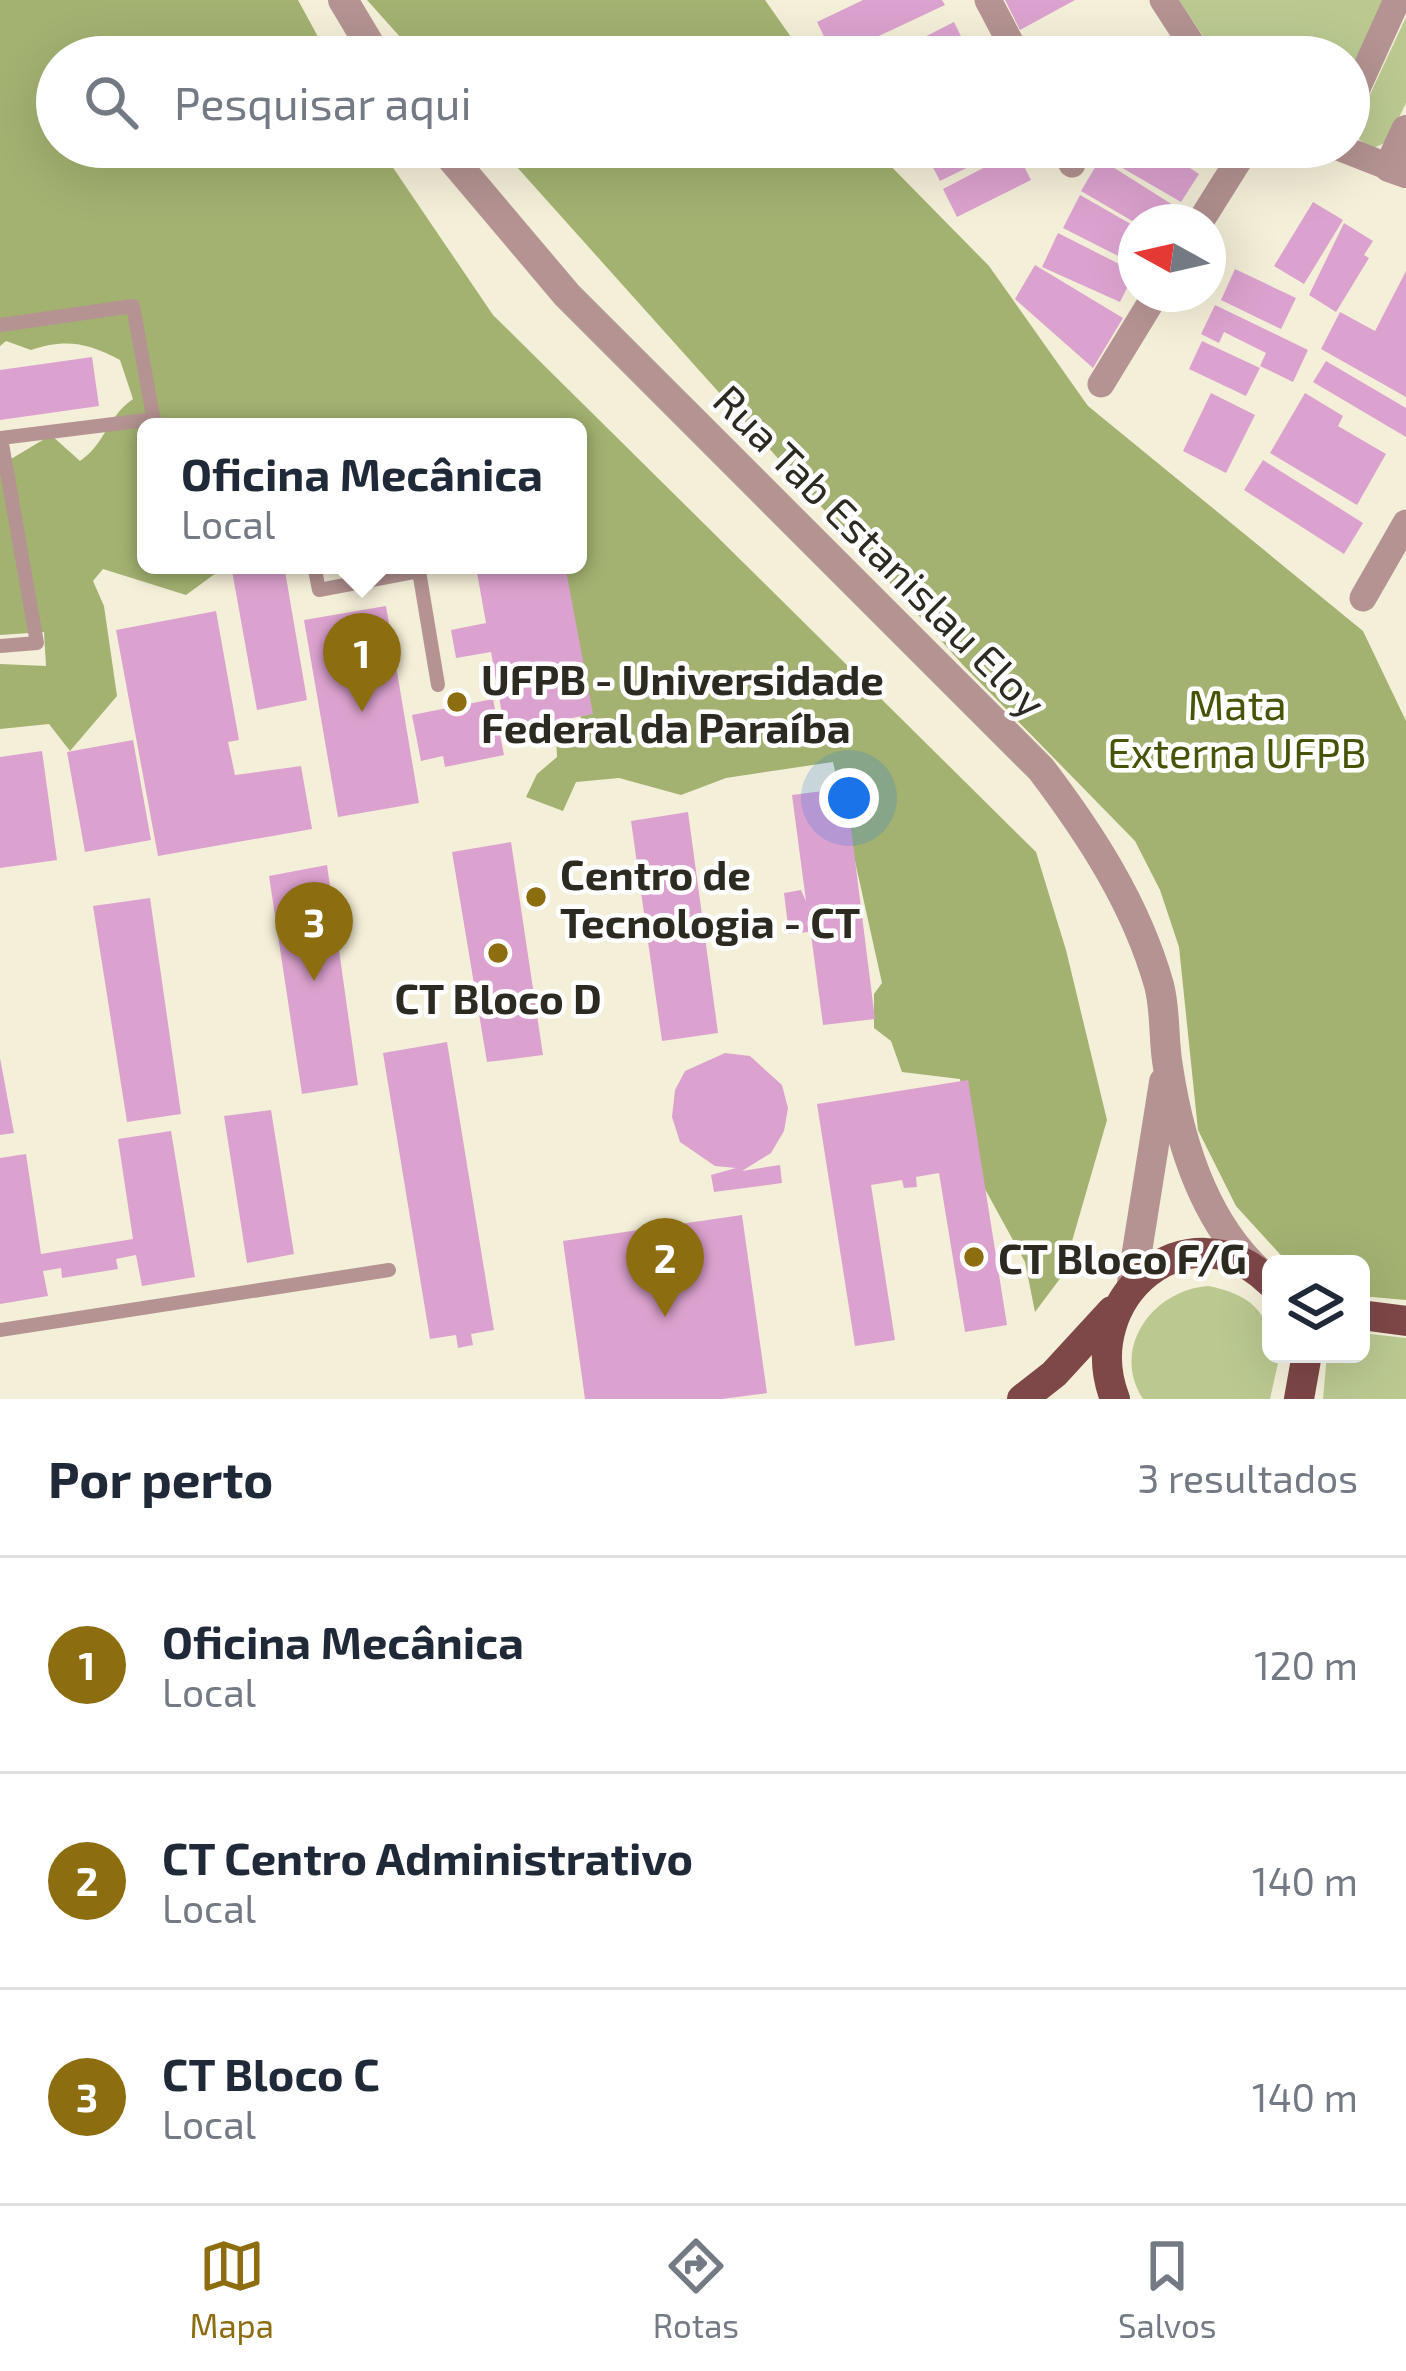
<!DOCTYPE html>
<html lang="pt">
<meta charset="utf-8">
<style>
:root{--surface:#fff;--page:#f2f2f3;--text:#1f2937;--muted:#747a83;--line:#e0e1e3;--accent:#8c6e11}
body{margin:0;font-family:"Exo 2",sans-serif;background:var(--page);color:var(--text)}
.controls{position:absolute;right:36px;bottom:36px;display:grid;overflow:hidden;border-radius:18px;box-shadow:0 12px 48px #0002}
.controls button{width:108px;height:108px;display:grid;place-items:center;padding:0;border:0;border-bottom:3px solid var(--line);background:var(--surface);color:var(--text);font:60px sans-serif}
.compass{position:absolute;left:1118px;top:204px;width:108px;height:108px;border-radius:50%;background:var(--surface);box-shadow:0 12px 48px #0002;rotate:278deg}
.you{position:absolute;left:849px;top:798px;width:42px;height:42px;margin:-30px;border:9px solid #fff;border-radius:50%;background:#1a73e8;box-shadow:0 0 0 18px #1a73e833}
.badge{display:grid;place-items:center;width:78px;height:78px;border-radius:50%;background:var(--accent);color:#fff;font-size:39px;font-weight:700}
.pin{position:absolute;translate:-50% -99px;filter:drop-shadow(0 3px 6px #0008)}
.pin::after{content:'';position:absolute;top:63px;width:42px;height:36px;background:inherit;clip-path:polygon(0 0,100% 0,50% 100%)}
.popup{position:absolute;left:137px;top:418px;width:450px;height:156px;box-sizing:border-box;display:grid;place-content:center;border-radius:18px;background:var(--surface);filter:drop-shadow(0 3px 9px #0005);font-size:39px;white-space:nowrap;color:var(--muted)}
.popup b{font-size:45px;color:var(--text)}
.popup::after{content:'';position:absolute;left:50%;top:100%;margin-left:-24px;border:24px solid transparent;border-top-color:var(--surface)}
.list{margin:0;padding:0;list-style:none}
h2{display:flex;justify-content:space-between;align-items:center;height:156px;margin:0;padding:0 48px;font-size:51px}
h2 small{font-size:39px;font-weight:400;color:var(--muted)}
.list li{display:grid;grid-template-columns:78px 1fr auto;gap:36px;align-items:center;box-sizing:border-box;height:216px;padding:0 48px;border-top:3px solid var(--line)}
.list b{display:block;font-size:45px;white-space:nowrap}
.list p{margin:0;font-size:39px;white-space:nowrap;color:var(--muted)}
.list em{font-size:39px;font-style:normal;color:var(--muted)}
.icon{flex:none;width:66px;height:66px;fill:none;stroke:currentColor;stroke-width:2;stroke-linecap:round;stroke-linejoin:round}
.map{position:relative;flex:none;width:1406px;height:1399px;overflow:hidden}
.search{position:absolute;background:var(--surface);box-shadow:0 12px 48px #0002;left:36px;right:36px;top:36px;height:132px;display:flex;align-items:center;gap:30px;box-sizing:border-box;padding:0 42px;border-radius:66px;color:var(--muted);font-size:45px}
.sheet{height:804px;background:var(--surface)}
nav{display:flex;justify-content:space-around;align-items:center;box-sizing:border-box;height:168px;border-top:3px solid var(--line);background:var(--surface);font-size:33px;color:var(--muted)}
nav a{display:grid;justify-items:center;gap:6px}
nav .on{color:var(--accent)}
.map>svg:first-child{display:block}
.green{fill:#bbc991}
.forest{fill:#a3b271}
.building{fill:#dca2cf}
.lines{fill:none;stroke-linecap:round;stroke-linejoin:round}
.service{stroke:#b49392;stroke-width:14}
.minor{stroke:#b49392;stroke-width:27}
.tertiary{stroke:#b49392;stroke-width:30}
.primary{stroke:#7e4748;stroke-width:30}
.poi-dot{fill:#8c6e11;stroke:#fff;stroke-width:4.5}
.labels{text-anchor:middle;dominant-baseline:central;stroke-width:9;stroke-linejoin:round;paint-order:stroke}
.street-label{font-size:42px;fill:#2c2a21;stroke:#fff}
.poi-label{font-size:42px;font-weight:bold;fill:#2c2a21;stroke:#fff;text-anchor:start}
.park-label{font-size:42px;fill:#475306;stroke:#fff}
</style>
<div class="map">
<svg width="1406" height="1399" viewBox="0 0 1406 1399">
<rect width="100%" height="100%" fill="#f4efd8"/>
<g class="green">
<path d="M1179,0H1391L1349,92V57H1217Z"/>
<path d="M1406,17V103L1387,142L1371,149L1356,137L1355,127Z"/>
<path d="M1208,1286C1249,1294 1271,1311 1271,1354H1280L1270,1399H1143C1110,1348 1153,1290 1208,1286Z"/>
<path d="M1361,1333L1406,1338V1399H1323L1327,1354H1361Z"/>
</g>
<g class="forest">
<path d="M0,0H298L329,57H57V147H379L493,315L1036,852L1066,950L1107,1120L1062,1276L1035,1312L1025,1262L974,1169L960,1079L902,1072L891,1041L874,1028V994L882,983L833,762L726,778L681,795L619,778L576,782L563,811L526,797L537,774L557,757L556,735L582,729L564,565H578V427H146V565H216V573L186,595L103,569L93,581L104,606L117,696L70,751L49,724L0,729V664L46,666L44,632L0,635V458L11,459L51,435L80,461C106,443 107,417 133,399L120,360C89,343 65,338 31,350L6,341L0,346Z"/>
<path d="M367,0H765L805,57H418Z"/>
<path d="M499,147H872L989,266L1088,406L1363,631L1406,721V1300L1361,1296V1264H1289L1236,1206L1198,1130L1179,947L1160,890L1135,841L963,665Z"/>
</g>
<g class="building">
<path d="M863,0H942L945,5L834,57L817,22Z"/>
<path d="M1005,0H1075L1020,30Z"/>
<path d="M954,22L971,57H885Z"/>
<path d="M1134,36L1154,57H1084L1094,44Z"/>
<path d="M934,147H1009L940,181L925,152Z"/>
<path d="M1114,147H1158L1199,174L1181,202L1107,159Z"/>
<path d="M1167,147H1210L1197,167Z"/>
<path d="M1016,151L1031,180L957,217L943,189Z"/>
<path d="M1100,159L1173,205L1162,222H1134L1081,191Z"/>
<path d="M1080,195L1136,227V265L1063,228Z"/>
<path d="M1313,202L1343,220L1304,284L1274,266Z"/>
<path d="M1344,223L1373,241L1364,255L1369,258L1336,312L1309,295Z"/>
<path d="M1058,233L1135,272L1120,302L1042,267Z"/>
<path d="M1035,265L1123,318L1093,368L1015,299Z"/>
<path d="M1235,269L1296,298L1281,329L1221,300Z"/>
<path d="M1406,271V397L1321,349L1340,312L1375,331Z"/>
<path d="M1215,305L1308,350L1293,382L1260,366L1266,353L1224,332L1219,343L1201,334Z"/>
<path d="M1202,341L1260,368L1246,396L1189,369Z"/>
<path d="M92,357L99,406L0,420V370Z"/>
<path d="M1326,361L1406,408V437L1313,382Z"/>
<path d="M1211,393L1255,415L1226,473L1183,451Z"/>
<path d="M1305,393L1343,416L1338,426L1386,454L1357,505L1270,453Z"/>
<path d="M1263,460L1363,523L1344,554L1244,490Z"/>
<path d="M231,565H284L307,700L257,710Z"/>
<path d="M565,565L593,714L505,731L491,652L456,658L451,630L486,623L476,567Z"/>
<path d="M386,606L419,803L338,817L304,620Z"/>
<path d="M216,611L239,740L228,742L235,775L301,766L312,829L158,856L116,630Z"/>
<path d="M493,699L504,755L445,767L443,756L421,761L412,715Z"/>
<path d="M133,740L151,840L85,852L67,752Z"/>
<path d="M42,751L57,860L0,868V757Z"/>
<path d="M846,788L875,1019L823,1025L809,919L808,932L789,934L784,893L801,890L806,901L792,795Z"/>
<path d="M688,812L718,1033L662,1041L631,821Z"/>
<path d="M511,842L543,1055L487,1062L452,852Z"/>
<path d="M327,865L358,1085L302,1094L269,876Z"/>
<path d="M150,898L181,1114L127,1122L93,906Z"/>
<path d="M447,1042L494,1330L471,1334L473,1345L458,1348L456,1335L430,1339L383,1053Z"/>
<path d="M725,1053L750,1056L782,1085L788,1108L784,1131L771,1153L742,1171L780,1165L782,1183L714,1192L711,1175L736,1168L715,1166L680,1142L672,1117L675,1090L685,1071Z"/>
<path d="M0,1058L14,1133L0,1135Z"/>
<path d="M968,1080L1007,1325L965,1332L939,1173L916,1177L917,1187L904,1188L902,1180L871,1185L895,1340L855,1346L817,1104Z"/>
<path d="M271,1110L294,1254L247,1263L224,1116Z"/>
<path d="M171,1131L195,1277L142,1286L136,1255L116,1259L118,1269L62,1278L61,1268L43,1271L48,1296L0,1304V1158L26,1154L41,1254L133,1239L118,1139Z"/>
<path d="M742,1215L767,1393L722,1399H585L563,1241Z"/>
</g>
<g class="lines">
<g class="service">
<path d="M0,325L133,306L155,427"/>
<path d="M314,565L319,590L419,571L438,685"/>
<path d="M0,646L37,643L1,438L154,419"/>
<path d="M0,1330L389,1270"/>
</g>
<g class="minor">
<path d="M988,0L1018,57"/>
<path d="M1163,0L1200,57"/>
<path d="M1349,106L1397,0"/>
<path d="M1063,147L1072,164"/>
<path d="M1338,147L1389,167"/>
<path d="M1200,222L1247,147"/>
<path d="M1101,384L1156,294"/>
<path d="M1363,598L1406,523"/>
</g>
<g class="tertiary">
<path d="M343,0L377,57"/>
<path d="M1406,130L1389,167L1406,173"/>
<path d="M442,147L567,295L1041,769C1091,835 1136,904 1159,985C1166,1011 1163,1040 1168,1067C1179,1140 1203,1220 1259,1272"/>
<path d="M1132,1283L1164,1082"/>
</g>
<g class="primary">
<path d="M1361,1315L1406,1321"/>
<path d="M1022,1399L1054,1374L1112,1311"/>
<path d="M1115,1399C1076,1299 1188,1202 1271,1283"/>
<path d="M1299,1399L1307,1354"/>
</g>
</g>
<g class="poi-dot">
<circle cx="457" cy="702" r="12"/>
<circle cx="536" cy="897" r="12"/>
<circle cx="498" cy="953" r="12"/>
<circle cx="974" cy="1257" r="12"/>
</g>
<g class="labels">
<g class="street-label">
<text transform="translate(881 550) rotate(45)">Rua Tab Estanislau Eloy</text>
</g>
<g class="poi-label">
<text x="481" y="678">UFPB - Universidade<tspan x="481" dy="48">Federal da Paraíba</tspan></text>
<text x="560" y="873">Centro de<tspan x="560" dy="48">Tecnologia - CT</tspan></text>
<text x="498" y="997" text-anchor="middle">CT Bloco D</text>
<text x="998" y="1257">CT Bloco F/G</text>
</g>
<g class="park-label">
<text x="1237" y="703">Mata<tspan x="1237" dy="48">Externa UFPB</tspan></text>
</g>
</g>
</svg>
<div class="controls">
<button><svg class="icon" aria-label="layers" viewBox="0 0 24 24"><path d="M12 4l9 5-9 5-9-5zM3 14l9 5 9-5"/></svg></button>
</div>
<svg class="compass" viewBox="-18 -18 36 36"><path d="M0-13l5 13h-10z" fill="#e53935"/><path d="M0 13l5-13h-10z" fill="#747a83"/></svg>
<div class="you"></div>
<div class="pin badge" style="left:362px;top:712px">1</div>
<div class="popup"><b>Oficina Mecânica</b>Local</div>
<div class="pin badge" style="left:665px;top:1317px">2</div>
<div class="pin badge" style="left:314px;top:981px">3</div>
<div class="search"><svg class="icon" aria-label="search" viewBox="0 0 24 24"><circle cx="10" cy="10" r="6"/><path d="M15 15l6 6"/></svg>Pesquisar aqui</div>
</div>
<section class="sheet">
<h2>Por perto<small>3 resultados</small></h2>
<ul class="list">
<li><span class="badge">1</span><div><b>Oficina Mecânica</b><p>Local</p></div><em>120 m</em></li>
<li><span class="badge">2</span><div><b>CT Centro Administrativo</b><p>Local</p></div><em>140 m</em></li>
<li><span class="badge">3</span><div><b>CT Bloco C</b><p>Local</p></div><em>140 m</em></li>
</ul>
</section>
<nav>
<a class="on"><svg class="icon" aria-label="map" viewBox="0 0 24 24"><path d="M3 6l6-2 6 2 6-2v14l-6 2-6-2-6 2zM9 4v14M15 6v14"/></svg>Mapa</a>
<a><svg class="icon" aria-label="directions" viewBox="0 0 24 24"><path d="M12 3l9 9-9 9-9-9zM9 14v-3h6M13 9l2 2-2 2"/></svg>Rotas</a>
<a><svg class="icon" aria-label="saved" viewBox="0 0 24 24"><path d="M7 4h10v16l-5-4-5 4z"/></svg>Salvos</a>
</nav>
